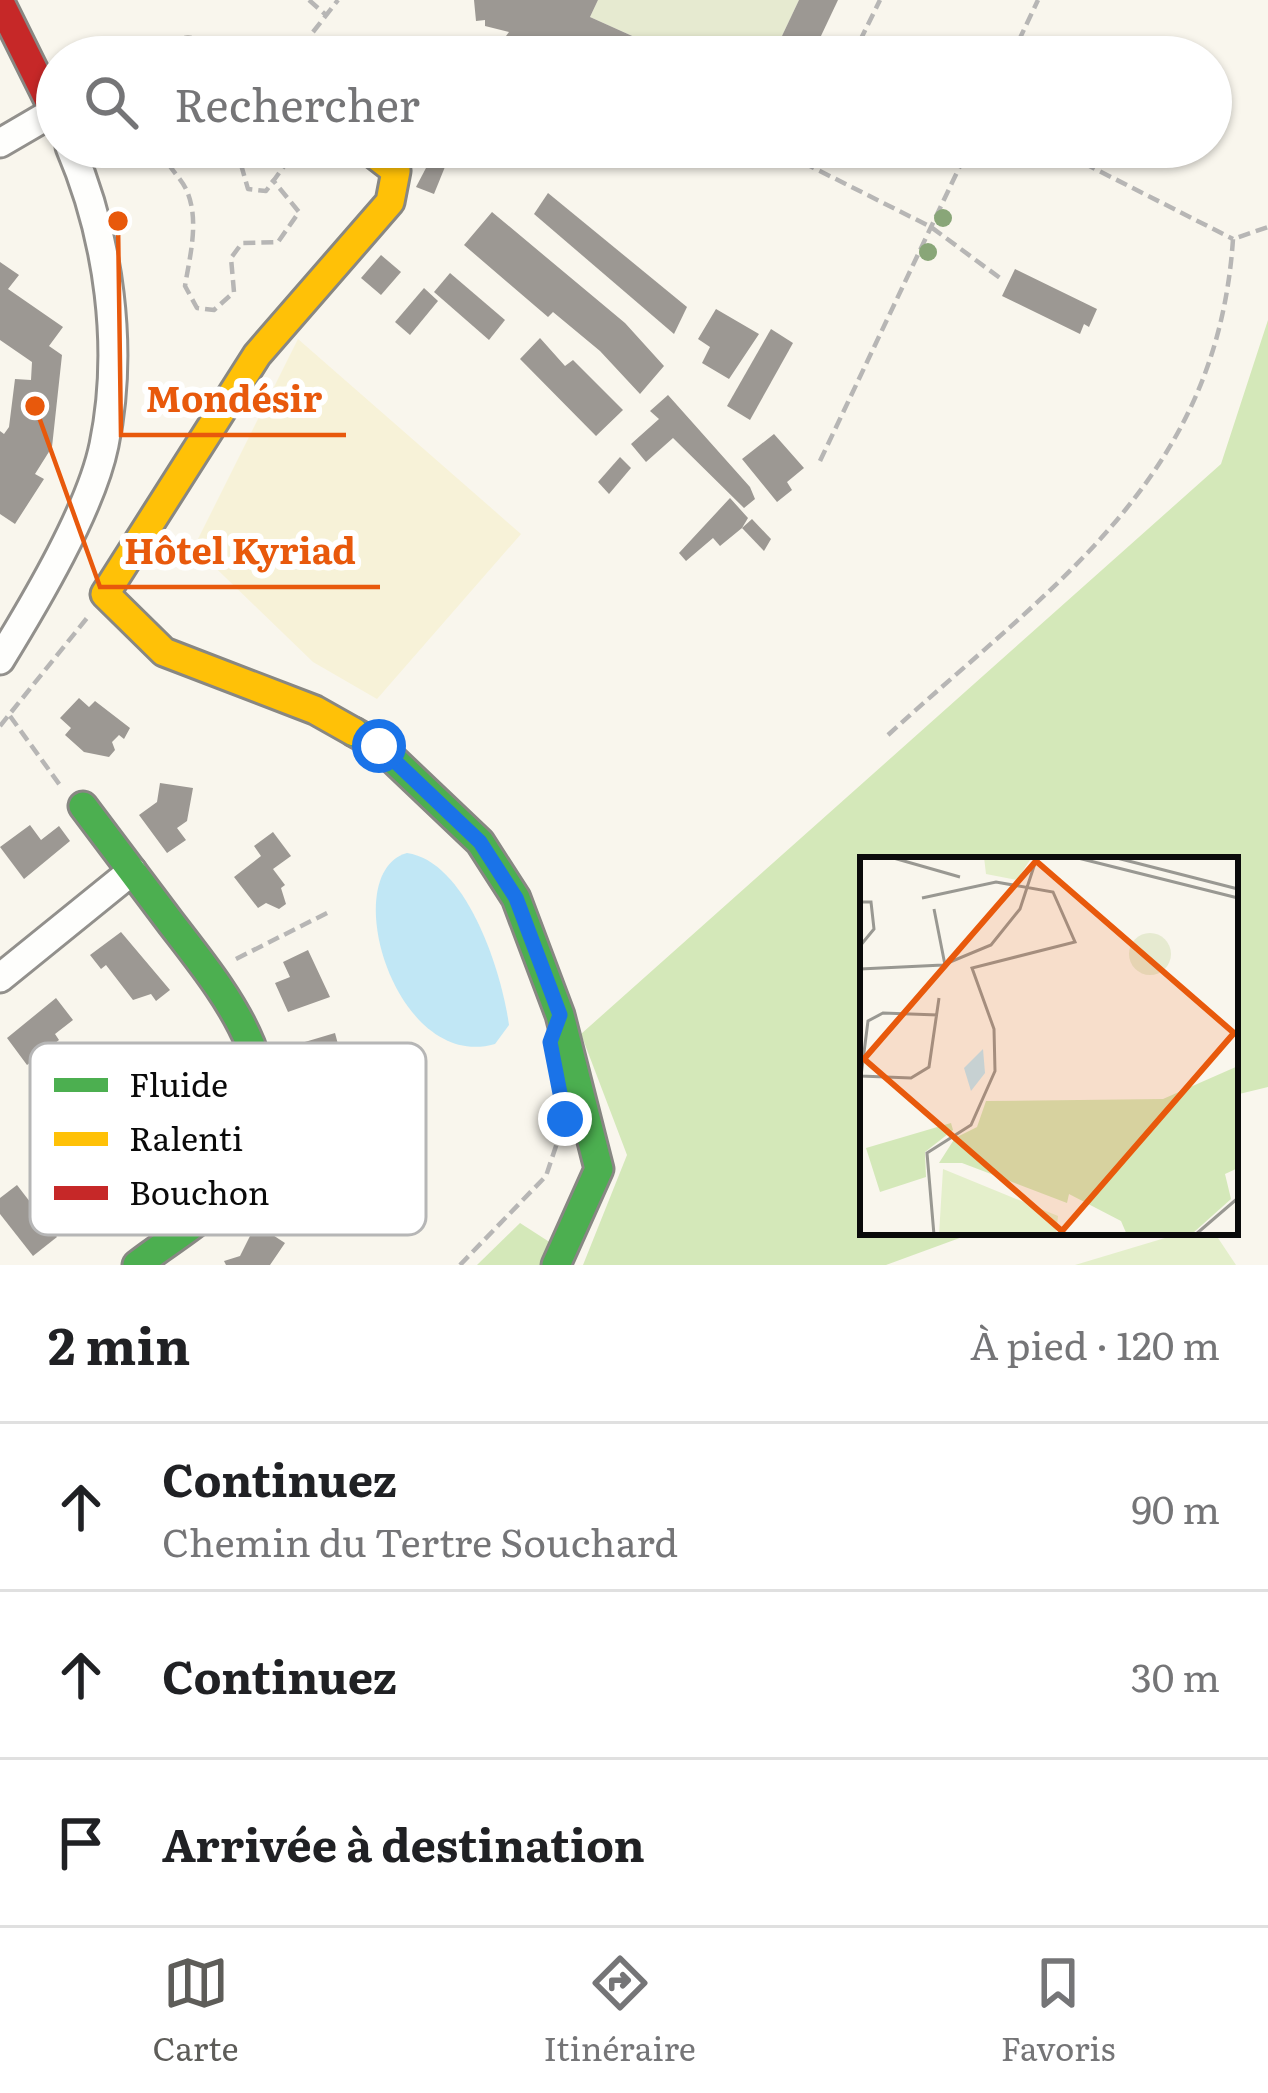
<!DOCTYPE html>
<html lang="fr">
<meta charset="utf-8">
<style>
:root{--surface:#fff;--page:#f6f6f6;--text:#202124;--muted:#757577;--line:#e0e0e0;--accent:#5e5d59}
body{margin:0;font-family:Literata,serif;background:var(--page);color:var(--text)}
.stop{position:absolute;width:36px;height:36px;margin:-27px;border:9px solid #1a73e8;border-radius:50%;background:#fff}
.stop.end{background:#1a73e8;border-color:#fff;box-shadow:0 3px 12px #0008}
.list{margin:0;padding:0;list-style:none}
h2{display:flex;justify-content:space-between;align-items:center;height:156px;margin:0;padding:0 48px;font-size:51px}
h2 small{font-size:39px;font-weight:400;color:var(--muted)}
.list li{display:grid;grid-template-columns:78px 1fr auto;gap:36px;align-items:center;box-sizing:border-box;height:168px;padding:0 48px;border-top:3px solid var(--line)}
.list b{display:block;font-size:45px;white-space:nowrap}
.list p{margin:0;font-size:39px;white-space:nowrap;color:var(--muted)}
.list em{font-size:39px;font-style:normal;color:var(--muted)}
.icon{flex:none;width:66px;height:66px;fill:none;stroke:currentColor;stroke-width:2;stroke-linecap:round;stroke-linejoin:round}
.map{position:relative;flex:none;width:1268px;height:1265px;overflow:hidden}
.search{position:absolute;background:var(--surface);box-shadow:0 3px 9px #0004;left:36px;right:36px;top:36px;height:132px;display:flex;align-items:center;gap:30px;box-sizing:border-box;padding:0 42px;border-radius:66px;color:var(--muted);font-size:45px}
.sheet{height:660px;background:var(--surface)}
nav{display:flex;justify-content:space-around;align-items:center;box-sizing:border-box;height:168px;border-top:3px solid var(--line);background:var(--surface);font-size:33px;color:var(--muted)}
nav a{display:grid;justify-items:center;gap:6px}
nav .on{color:var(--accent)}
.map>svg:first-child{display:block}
.farmland{fill:#f7f2d8}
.green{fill:#e4efcb}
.forest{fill:#d4e8b9}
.cemetery{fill:#e6ead0}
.water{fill:#c1e7f5}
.building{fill:#9c9893}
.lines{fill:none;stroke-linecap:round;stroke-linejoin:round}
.street-casing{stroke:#92908c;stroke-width:33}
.fast-casing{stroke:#888783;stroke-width:33}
.slow-casing{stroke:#888783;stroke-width:33}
.jam-casing{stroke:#888783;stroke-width:33}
.path{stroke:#b7b6b5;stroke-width:4.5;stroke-dasharray:12 6;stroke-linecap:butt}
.street{stroke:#fefefc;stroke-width:27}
.fast{stroke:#4caf50;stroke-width:27}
.slow{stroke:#ffc107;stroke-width:27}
.jam{stroke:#c62828;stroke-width:27}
.tree{fill:#89a678}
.route{stroke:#1a73e8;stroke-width:15}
.inset-road{fill:none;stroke:#999892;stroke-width:3}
.view{fill:#e8590c;fill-opacity:0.15;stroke:#e8590c;stroke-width:6}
.inset-edge{fill:none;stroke:#0a0a0a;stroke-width:6}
.key{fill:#fff;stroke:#b6b6b6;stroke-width:3}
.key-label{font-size:33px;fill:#0a0a0a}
.leader{fill:none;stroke:#e8590c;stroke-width:4.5}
.callout-dot{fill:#e8590c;stroke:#fff;stroke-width:4.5}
.callout-label{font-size:36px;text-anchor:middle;font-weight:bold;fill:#e8590c;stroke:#fff;stroke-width:12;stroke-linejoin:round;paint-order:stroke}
</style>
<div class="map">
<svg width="1268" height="1265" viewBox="0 0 1268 1265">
<rect width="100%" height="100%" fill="#f9f6ed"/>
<path class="farmland" d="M298,339L521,534L377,699L313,662L194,547Z"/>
<path class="green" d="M1185,1232H1214L1236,1265H1075Z"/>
<g class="forest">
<path d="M1268,320V1087L1235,1095V860H863V1232H976L886,1265H583L627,1155L581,1034L1221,464Z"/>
<path d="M520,1223L551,1243L542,1265H477Z"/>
</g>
<path class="cemetery" d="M598,0H799L772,57H679L590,17Z"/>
<path class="water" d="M407,853C468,862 502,974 509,1025L495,1044C395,1073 336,873 407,853Z"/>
<g class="building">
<path d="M474,0H598L590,17L679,57H602L582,47L577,57H561L527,47L526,40L517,42L519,37L506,36L509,32L485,26V20L476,21Z"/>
<path d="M799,0H838L811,57H772Z"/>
<path d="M437,147H453L434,194L416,187Z"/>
<path d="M548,193L687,307L674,334L534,214Z"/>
<path d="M492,212L625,323L664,366L640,394L600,351L553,312L548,317L464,245Z"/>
<path d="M381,255L401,272L381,295L361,278Z"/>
<path d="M0,262L19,275L8,289L63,327L49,346L62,355L52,447L35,474L44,479L15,524L0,514V431L4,434L9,427L15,379L31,380L32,362L0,340Z"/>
<path d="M1015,269L1097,309L1089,327L1084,324L1080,334L1002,296Z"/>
<path d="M450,273L505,320L489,340L434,292Z"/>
<path d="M424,288L438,301L410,335L395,322Z"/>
<path d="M716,309L759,334L729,379L702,363L710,347L698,339Z"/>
<path d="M771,329L793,343L750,420L727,406Z"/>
<path d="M540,338L565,366L573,360L623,410L596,436L520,359Z"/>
<path d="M668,395L750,487L755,499L744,508L673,438L646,462L631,444L659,419L650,411Z"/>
<path d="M774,434L804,468L787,482L792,490L777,502L742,459Z"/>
<path d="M620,457L631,468L609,494L598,482Z"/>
<path d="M730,498L748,518L742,528L720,546L713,538L686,561L679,553Z"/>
<path d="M752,519L771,539L764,551L742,528Z"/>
<path d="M79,698L89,707L95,701L130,728L124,739L119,735L112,742L115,750L109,757L84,752L65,735L71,728L60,718Z"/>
<path d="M160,783L193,788L187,821L177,828L186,840L167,853L139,815L157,802Z"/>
<path d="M30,825L41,840L59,826L70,841L24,879L0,847Z"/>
<path d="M273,832L291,856L273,869L285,885L281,888L286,904L279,909L266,903L258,908L234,877L261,856L254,846Z"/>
<path d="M121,932L170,990L156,1001L151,994L133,1000L106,965L101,969L90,955Z"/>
<path d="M308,950L330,997L288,1012L275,983L290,977L283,962Z"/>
<path d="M56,998L73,1020L55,1034L59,1040L50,1047L53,1059L47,1063L36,1058L27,1065L7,1038Z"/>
<path d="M335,1033L339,1048L332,1050L344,1093L315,1102L298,1044Z"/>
<path d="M17,1185L57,1237L33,1256L0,1214V1198Z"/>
<path d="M256,1224L285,1243L270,1265H226L224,1261L240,1256Z"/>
</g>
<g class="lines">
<defs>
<g id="street">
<path d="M164,57L188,52L212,57"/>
<path d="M0,143L55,111"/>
<path d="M0,660C35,603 91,509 104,445C124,348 109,238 70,147"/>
<path d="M0,978L132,871"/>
</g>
<g id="fast">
<path d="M354,732L379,746L480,842L516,898L560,1015L599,1169L556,1265"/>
<path d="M83,806C112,845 142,884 171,923C224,992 297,1077 246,1169C223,1211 174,1236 137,1265"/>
</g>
<path id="slow" d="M354,732L315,710L164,652L105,594L257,355L390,202L396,171L365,147"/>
<path id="jam" d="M0,2L57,117"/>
</defs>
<use href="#street" class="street-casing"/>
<use href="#fast" class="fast-casing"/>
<use href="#slow" class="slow-casing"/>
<use href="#jam" class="jam-casing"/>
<g class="path">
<path d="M309,0L326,15"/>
<path d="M313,32L338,0"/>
<path d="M852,57L880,0"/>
<path d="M1011,57L1038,0"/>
<path d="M164,147C164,166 178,173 186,189C200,219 190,255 185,286L197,308L214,310L234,292L231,258L242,243L278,242L299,212L272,179"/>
<path d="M236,147L248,189L266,191L298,147"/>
<path d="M809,147L802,162L931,227L1000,278"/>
<path d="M1052,147L1233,239"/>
<path d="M820,461L969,147"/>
<path d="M10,716L62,788"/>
<path d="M0,726L87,618"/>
<path d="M888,735C1052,585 1217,480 1233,239L1268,227"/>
<path d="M236,959L329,912"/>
<path d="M460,1265L546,1176L560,1134"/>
</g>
<use href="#street" class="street"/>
<use href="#fast" class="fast"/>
<use href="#slow" class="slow"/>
<use href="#jam" class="jam"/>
</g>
<g class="tree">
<circle cx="943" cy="218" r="9"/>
<circle cx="928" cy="252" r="9"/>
</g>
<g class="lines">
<path class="route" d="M379,746L480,842L516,898L560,1015L550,1042L565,1119"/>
</g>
<g transform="translate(860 857)">
<rect width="378" height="378" fill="#f9f6ed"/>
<path d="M124,0H170V3L157,23L126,17ZM83,312L198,359L196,378H79Z" fill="#e4efcb"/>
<path d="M378,209V311L365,317L371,342L333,376L267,378L261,364L209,337L207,346L102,306H79L95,281L117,270L126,244L303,242ZM91,266L93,273L65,295L66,320L20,335L6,291Z" fill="#d4e8b9"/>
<path d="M269 97a21 21 0 1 1 42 0a21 21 0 1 1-42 0Z" fill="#e6ead0"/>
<path d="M123,192L125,216L111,234L104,211Z" fill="#c1e7f5"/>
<path class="inset-road" d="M30,0L100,20M214,0L378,41M253,0L378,32M62,41L136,25L193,35L215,85L112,111L134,172L135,214L111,268L67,296L74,378M0,45H11L14,72L0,89M74,52L85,108M0,112L83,108L131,88L160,52L177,0M0,219L51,221L69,210L79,141M1,219L8,164L23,156L78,158M335,378L378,341"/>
<path class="view" d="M176,4L374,176L202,374L4,202Z"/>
<rect width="378" height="378" class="inset-edge"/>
</g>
<rect x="30" y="1043" width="396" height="192" rx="18" class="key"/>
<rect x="54" y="1078" width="54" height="14" fill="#4caf50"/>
<rect x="54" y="1132" width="54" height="14" fill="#ffc107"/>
<rect x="54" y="1186" width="54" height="14" fill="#c62828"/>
<g class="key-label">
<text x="129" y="1097">Fluide</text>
<text x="129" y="1151">Ralenti</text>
<text x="129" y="1205">Bouchon</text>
</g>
<path class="leader" d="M118 221L121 435H346M35 406L100 587H380"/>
<g class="callout-dot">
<circle cx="118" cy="221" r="12"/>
<circle cx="35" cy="406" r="12"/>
</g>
<g class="callout-label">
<text x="234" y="412">Mondésir</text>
<text x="240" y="564">Hôtel Kyriad</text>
</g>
</svg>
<div class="stop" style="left:379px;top:746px"></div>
<div class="stop end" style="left:565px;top:1119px"></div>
<div class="search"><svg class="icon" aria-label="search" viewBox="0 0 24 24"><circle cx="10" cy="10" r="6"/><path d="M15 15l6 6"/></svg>Rechercher</div>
</div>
<section class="sheet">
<h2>2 min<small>À pied · 120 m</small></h2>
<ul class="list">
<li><svg class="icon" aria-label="ahead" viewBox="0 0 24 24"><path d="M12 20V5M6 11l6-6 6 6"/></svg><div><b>Continuez</b><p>Chemin du Tertre Souchard</p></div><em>90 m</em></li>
<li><svg class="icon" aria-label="ahead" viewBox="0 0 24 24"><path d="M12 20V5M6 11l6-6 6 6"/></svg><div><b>Continuez</b></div><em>30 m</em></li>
<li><svg class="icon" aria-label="arrive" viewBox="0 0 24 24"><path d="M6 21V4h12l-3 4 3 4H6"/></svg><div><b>Arrivée à destination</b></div></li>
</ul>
</section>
<nav>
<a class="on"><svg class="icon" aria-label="map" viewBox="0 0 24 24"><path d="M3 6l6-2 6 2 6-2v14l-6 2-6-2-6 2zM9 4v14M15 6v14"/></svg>Carte</a>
<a><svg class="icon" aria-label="directions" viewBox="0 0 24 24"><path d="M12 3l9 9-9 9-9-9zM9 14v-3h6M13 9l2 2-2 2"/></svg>Itinéraire</a>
<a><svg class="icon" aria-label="saved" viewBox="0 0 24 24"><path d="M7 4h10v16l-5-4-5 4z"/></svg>Favoris</a>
</nav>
